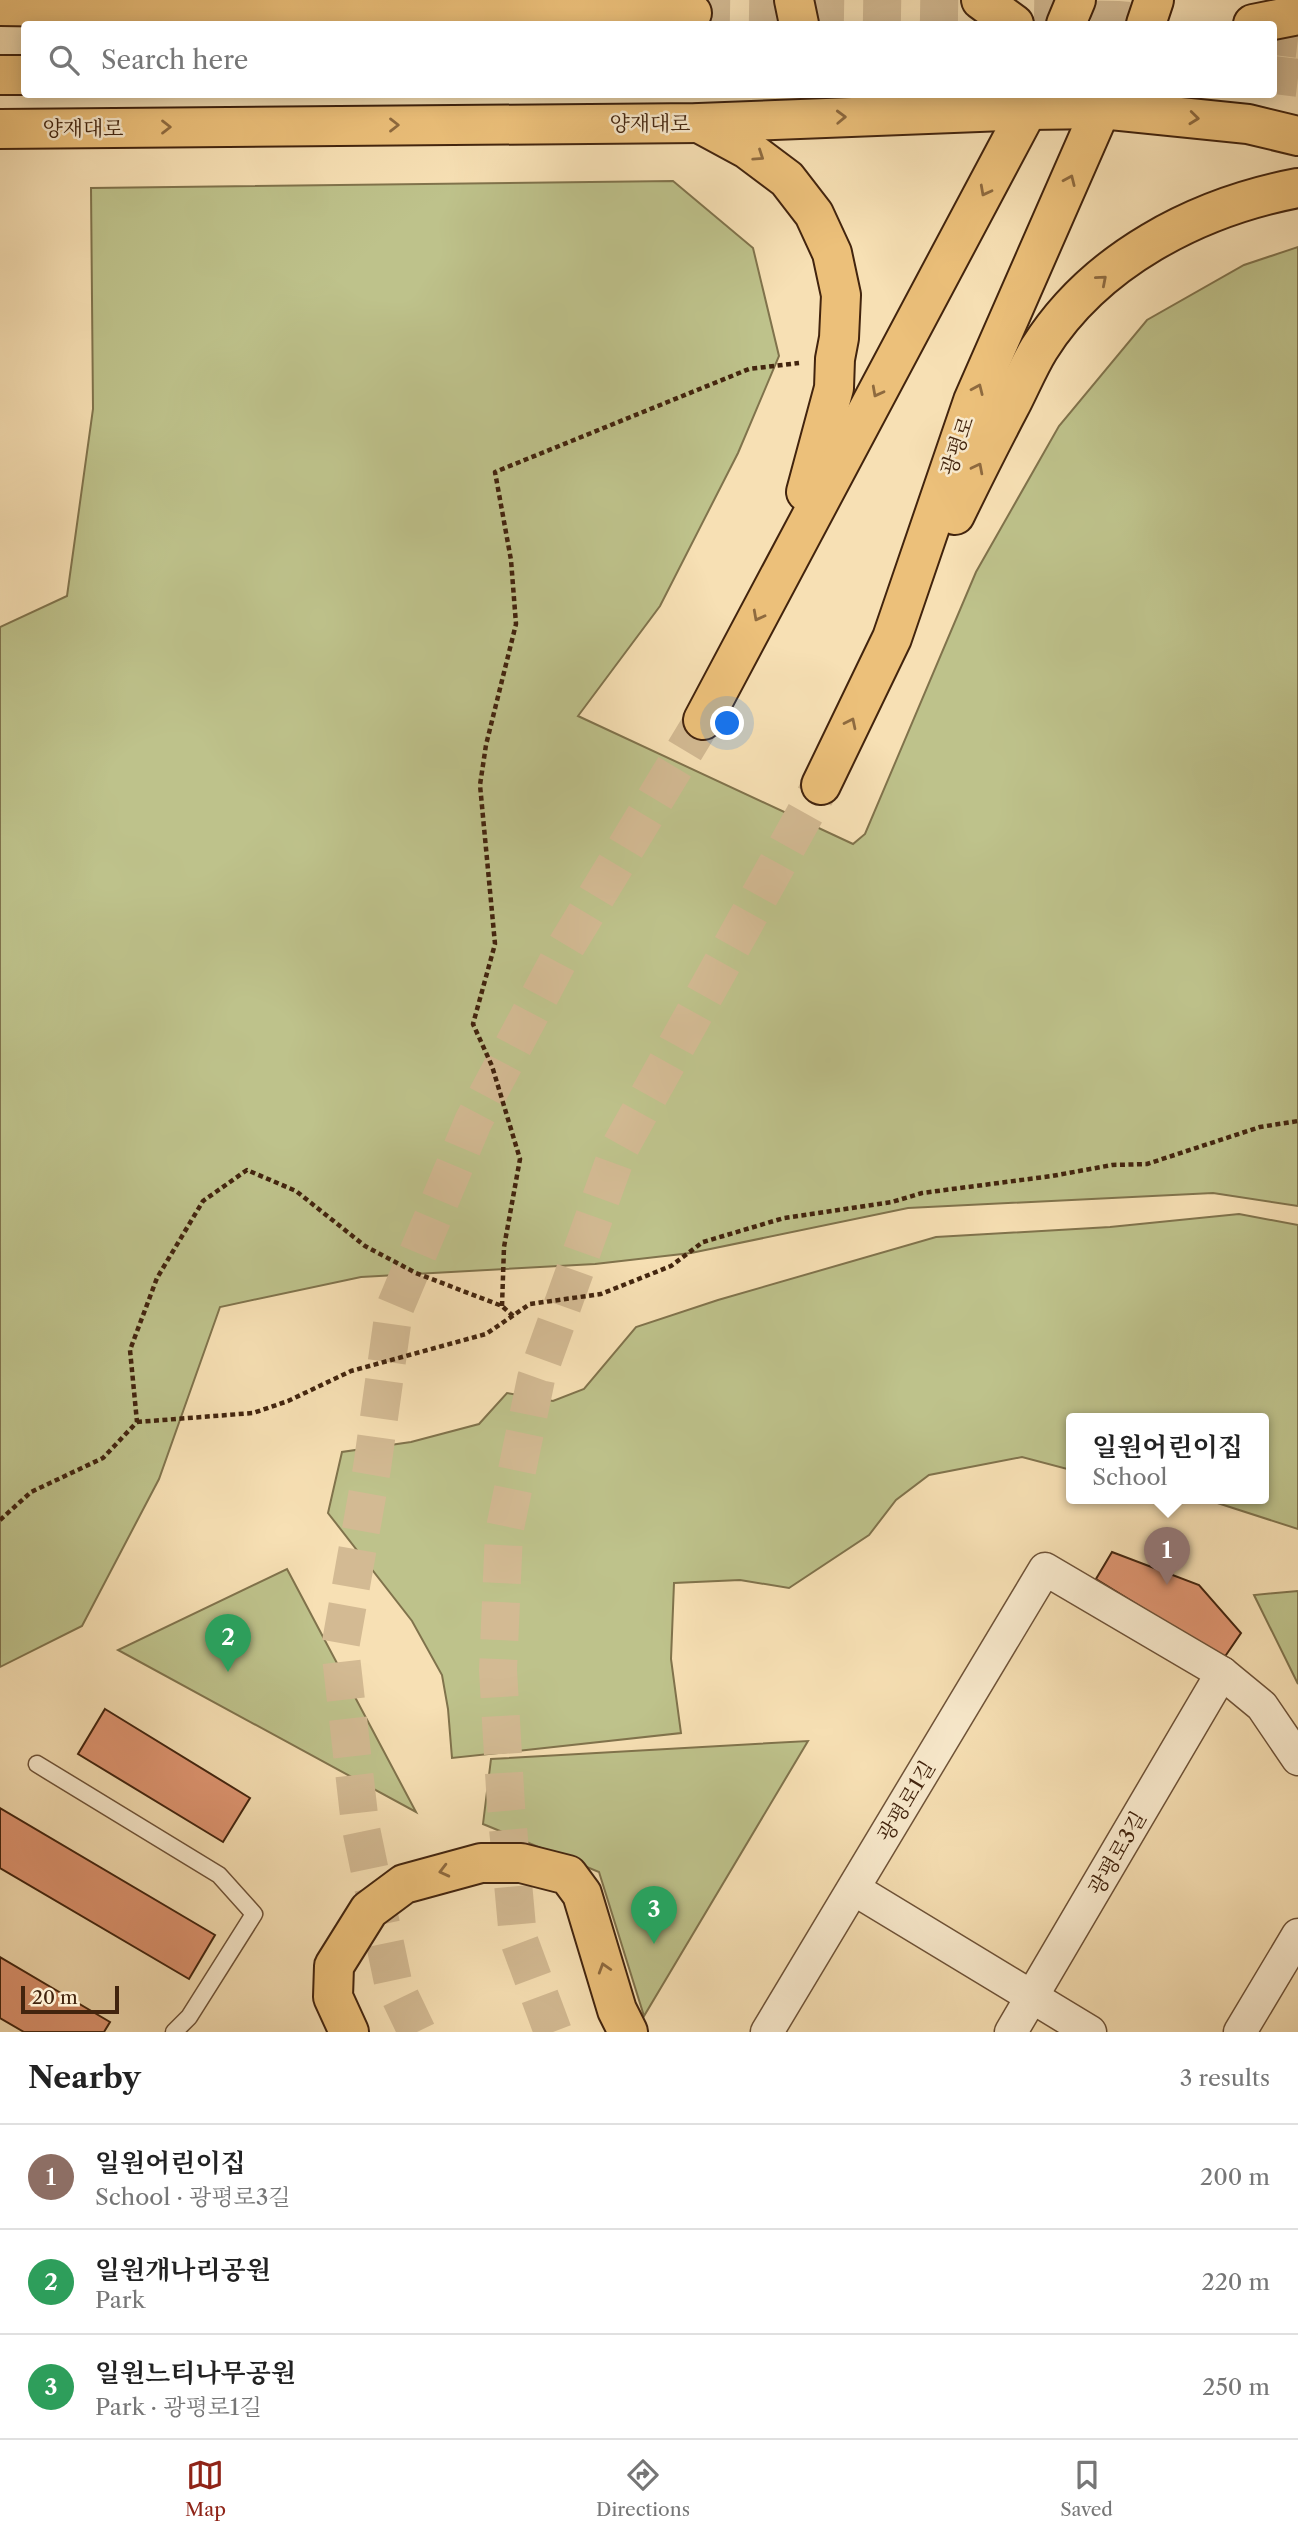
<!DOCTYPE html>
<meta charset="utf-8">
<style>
:root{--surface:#fff;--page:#f6f6f6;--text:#222;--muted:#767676;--line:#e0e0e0;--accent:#8f2418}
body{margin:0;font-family:"Libre Caslon Text","Noto Serif KR",serif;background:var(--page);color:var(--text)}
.scale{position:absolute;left:21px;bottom:18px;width:98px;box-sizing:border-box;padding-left:7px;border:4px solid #42240e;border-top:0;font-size:19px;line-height:24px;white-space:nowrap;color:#42240e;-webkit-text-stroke:5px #faebce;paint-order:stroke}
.you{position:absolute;left:728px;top:724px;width:24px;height:24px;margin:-18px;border:5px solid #fff;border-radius:50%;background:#1a73e8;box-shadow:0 0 0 10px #1a73e833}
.badge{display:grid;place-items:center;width:46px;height:46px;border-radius:50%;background:var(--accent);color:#fff;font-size:23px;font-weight:700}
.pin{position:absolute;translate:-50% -58px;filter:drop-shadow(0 2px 4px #0008)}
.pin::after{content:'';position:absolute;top:37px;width:24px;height:21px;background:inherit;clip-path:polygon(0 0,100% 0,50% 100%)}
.popup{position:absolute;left:1066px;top:1413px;width:203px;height:91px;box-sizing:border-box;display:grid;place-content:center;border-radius:7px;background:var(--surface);filter:drop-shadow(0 2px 5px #0005);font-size:23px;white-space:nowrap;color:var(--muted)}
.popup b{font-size:26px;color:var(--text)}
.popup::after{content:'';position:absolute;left:50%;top:100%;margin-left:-14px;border:14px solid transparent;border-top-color:var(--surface)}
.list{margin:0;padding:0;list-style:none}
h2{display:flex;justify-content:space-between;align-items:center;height:91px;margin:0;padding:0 28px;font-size:30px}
h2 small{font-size:23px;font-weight:400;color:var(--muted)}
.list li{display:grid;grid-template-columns:46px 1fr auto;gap:21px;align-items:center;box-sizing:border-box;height:105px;padding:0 28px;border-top:2px solid var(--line)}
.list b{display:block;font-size:26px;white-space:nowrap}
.list p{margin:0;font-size:23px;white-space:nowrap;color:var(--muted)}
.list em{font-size:23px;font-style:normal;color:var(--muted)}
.icon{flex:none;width:38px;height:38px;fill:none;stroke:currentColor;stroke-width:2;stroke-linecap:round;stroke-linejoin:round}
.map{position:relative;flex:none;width:1298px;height:2032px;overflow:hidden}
.search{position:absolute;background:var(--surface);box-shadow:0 4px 18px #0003;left:21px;right:21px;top:21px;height:77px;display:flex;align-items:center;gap:18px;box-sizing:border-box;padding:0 24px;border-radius:7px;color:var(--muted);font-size:26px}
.sheet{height:406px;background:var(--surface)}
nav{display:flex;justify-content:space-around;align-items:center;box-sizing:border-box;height:98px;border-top:2px solid var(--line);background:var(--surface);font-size:19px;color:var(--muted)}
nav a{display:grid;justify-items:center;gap:4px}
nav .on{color:var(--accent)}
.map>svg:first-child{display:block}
.green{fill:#bec28b;stroke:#80734c;stroke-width:2}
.building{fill:#df9571;stroke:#42240e;stroke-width:2}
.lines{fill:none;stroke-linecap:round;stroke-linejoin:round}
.primary-tunnel{stroke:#d3ba93;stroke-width:38;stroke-dasharray:38 19;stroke-linecap:butt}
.lane-casing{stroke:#6f5338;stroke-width:19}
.street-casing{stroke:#6f5338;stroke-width:35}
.primary-casing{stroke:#42240e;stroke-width:42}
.path{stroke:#42240e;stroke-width:4.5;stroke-dasharray:5 3.5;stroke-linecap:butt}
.lane{stroke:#faebce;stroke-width:16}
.street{stroke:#faebce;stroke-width:32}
.primary{stroke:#ecc07a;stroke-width:38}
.oneway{stroke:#8e6a3f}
.labels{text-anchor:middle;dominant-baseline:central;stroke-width:5;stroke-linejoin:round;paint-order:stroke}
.street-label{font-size:21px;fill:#42240e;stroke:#faebce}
</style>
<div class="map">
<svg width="1298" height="2032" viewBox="0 0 1298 2032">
<rect width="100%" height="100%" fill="#f7e0b4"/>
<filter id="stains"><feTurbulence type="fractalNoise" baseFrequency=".00286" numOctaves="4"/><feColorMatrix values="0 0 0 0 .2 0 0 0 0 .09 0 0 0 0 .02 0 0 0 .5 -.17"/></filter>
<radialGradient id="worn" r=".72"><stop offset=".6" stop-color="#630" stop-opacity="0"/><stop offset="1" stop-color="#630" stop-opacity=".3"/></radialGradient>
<g class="green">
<path d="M673,181L753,248L779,356L738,453L660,606L578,716L853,844L865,834L976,572L1059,426L1147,320L1244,265L1298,247V1206L1213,1193L908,1208L691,1253L595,1264L361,1277L220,1307L159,1479L82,1626L0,1667V627L67,596L93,409L91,188Z"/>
<path d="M1239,1214L1298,1225V1529L1205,1499H1263V1419H1071V1470L1022,1457L929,1475L896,1500L869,1535L789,1588L740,1580L674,1583L671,1659L681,1733L452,1758L448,1709L442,1675L412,1621L328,1513L342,1452L411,1442L479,1424L507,1393L553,1401L584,1389L636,1327L718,1300L936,1237L1110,1227Z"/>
<path d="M287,1569L416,1812L118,1650Z"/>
<path d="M1298,1591V1684L1254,1595Z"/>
<path d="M808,1741L644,2016L599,1872L483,1824L491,1759Z"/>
</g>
<g class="building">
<path d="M1112,1552L1199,1585L1241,1633L1224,1658L1096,1579Z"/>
<path d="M105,1709L250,1798L223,1842L78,1754Z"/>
<path d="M0,1808L215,1935L189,1979L0,1868Z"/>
<path d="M0,1957L110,2022L104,2032H24L0,2018Z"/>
</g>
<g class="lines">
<g class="primary-tunnel">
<path d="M692,13L1118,20L1165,24"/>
<path d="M1274,36L1298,39"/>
<path d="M1274,75L1298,78"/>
<path d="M417,2032L393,1982L360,1824L340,1648L372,1468L394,1310L473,1122L565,948L703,720"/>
<path d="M553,2032L518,1938L506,1806L498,1670L504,1533L536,1379L618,1151L821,785"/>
</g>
<defs>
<path id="lane" d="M37,1764L219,1875L254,1914L189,2017L174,2032"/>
<g id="street">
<path d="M854,1889L1090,2032"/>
<path d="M767,2032L1045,1569L1222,1673L1262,1706L1298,1759"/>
<path d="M1011,2032L1222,1673"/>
<path d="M1240,2032L1298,1935"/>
</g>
<g id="primary">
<path d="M794,0L799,24"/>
<path d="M981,0L1014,24"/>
<path d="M0,6L448,13H692"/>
<path d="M1066,24L1076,0"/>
<path d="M1146,24L1154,0"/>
<path d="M1253,24L1298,15"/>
<path d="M0,75H24"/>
<path d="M699,123L747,149L787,179L814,214L832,253L841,295L839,338L835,359L834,388L806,492"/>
<path d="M0,129L699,123L1029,110L1101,109L1248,124L1298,136"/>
<path d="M955,515C973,478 991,442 1010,406C1020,387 1028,367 1039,349C1095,260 1197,207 1298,188"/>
<path d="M703,720L1036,94"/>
<path d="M821,785L892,638L973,401L1101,109L1110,94"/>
<path d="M349,2032L333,1997L334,1966L369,1910L404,1884L481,1863H521L568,1875L582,1894L617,2010L628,2032"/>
</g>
</defs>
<use href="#lane" class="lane-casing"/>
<use href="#street" class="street-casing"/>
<use href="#primary" class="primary-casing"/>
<g class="path">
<path d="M502,1306L504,1247L520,1159L492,1066L473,1024L495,944L480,785L486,745L516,624L511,560L495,472L749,369L799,363"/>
<path d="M137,1422L253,1413L288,1401L351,1371L486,1334L530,1304L601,1294L671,1266L703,1242L784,1218L892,1202L922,1193L1052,1176L1112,1165L1147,1164L1260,1127L1298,1121"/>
<path d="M0,1520L31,1492L103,1458L137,1422L130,1350L157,1278L203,1201L247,1170L296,1191L365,1246L416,1273L502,1306L513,1316"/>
</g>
<use href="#lane" class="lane"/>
<use href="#street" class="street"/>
<use href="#primary" class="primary"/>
</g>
<defs><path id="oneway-chevron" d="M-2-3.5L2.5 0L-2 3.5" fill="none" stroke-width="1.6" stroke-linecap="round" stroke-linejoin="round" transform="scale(1.75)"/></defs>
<g class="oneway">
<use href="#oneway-chevron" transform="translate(841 117) rotate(-2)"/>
<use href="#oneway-chevron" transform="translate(1194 118) rotate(6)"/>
<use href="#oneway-chevron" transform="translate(394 125)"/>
<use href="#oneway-chevron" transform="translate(166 127)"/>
<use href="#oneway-chevron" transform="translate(759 156) rotate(34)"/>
<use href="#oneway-chevron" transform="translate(1070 180) rotate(-66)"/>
<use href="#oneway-chevron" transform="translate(985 191) rotate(118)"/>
<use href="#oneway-chevron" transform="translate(1102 280) rotate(-41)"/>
<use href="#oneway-chevron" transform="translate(978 389) rotate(-66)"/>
<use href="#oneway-chevron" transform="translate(877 392) rotate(118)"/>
<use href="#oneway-chevron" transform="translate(978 468) rotate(-63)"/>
<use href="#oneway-chevron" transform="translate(758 616) rotate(118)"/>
<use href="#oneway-chevron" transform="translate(851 723) rotate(-64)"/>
<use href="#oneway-chevron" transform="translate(444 1871) rotate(166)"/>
<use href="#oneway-chevron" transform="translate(604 1968) rotate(-107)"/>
</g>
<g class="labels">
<g class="street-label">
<text x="650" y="123">양재대로</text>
<text x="83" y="128">양재대로</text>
<text transform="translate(957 446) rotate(-71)">광평로</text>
<text transform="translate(906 1801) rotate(-59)">광평로1길</text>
<text transform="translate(1117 1853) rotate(-60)">광평로3길</text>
</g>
</g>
<rect width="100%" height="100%" filter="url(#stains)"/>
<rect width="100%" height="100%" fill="url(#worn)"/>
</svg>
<div class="scale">20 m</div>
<div class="you"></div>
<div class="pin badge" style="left:1167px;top:1585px;background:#8d6e63">1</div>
<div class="popup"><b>일원어린이집</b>School</div>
<div class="pin badge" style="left:228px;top:1672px;background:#2e9e5b">2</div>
<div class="pin badge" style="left:654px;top:1944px;background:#2e9e5b">3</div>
<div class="search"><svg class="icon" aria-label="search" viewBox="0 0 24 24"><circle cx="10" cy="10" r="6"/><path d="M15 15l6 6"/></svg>Search here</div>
</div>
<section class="sheet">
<h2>Nearby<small>3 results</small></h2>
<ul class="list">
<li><span class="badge" style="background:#8d6e63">1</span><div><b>일원어린이집</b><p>School · 광평로3길</p></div><em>200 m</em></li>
<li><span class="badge" style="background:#2e9e5b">2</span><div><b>일원개나리공원</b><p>Park</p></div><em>220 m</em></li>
<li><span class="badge" style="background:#2e9e5b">3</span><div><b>일원느티나무공원</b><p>Park · 광평로1길</p></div><em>250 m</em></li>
</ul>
</section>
<nav>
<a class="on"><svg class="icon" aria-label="map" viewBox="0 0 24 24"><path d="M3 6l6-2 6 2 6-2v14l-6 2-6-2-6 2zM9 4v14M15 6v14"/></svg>Map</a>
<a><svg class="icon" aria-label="directions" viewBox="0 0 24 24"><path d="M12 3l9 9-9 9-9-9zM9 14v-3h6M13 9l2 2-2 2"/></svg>Directions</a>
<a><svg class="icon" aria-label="saved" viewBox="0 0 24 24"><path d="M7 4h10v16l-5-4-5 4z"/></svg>Saved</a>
</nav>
